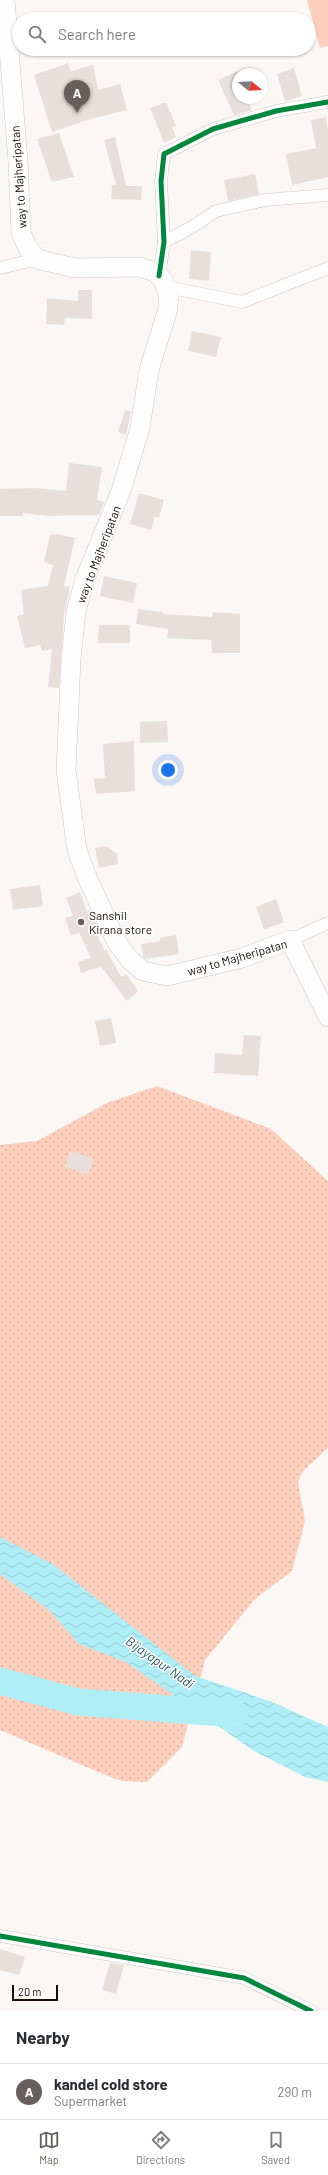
<!DOCTYPE html>
<style>
:root{--surface:#fff;--page:#f7f7f7;--text:#2b2b33;--muted:#7c7c81;--line:#e1e1e2;--accent:#675f5b}
body{margin:0;font-family:Barlow,sans-serif;background:var(--page);color:var(--text)}
.compass{position:absolute;left:232px;top:68px;width:36px;height:36px;border-radius:50%;background:var(--surface);box-shadow:0 1px 3px #0004;rotate:108deg}
.scale{position:absolute;left:12px;bottom:10px;width:46px;box-sizing:border-box;padding-left:4px;border:2px solid #180d08;border-top:0;font-size:11px;line-height:14px;white-space:nowrap;color:#180d08;-webkit-text-stroke:3px #fff;paint-order:stroke}
.you{position:absolute;left:168px;top:770px;width:14px;height:14px;margin:-10px;border:3px solid #fff;border-radius:50%;background:#1a73e8;box-shadow:0 0 0 6px #1a73e833}
.badge{display:grid;place-items:center;width:26px;height:26px;border-radius:50%;background:var(--accent);color:#fff;font-size:13px;font-weight:700}
.pin{position:absolute;translate:-50% -33px;filter:drop-shadow(0 1px 2px #0008)}
.pin::after{content:'';position:absolute;top:21px;width:14px;height:12px;background:inherit;clip-path:polygon(0 0,100% 0,50% 100%)}
.list{margin:0;padding:0;list-style:none}
h2{display:flex;justify-content:space-between;align-items:center;height:52px;margin:0;padding:0 16px;font-size:17px}
h2 small{font-size:13px;font-weight:400;color:var(--muted)}
.list li{display:grid;grid-template-columns:26px 1fr auto;gap:12px;align-items:center;box-sizing:border-box;height:56px;padding:0 16px;border-top:1px solid var(--line)}
.list b{display:block;font-size:15px;white-space:nowrap}
.list p{margin:0;font-size:13px;white-space:nowrap;color:var(--muted)}
.list em{font-size:13px;font-style:normal;color:var(--muted)}
.icon{flex:none;width:22px;height:22px;fill:none;stroke:currentColor;stroke-width:2;stroke-linecap:round;stroke-linejoin:round}
.map{position:relative;flex:none;width:328px;height:2011px;overflow:hidden}
.search{position:absolute;background:var(--surface);box-shadow:0 1px 3px #0004;left:12px;right:12px;top:12px;height:44px;display:flex;align-items:center;gap:10px;box-sizing:border-box;padding:0 14px;border-radius:22px;color:var(--muted);font-size:15px}
.sheet{height:108px;background:var(--surface)}
nav{display:flex;justify-content:space-around;align-items:center;box-sizing:border-box;height:56px;border-top:1px solid var(--line);background:var(--surface);font-size:11px;color:var(--muted)}
nav a{display:grid;justify-items:center;gap:2px}
nav .on{color:var(--accent)}
.map>svg:first-child{display:block}
.grass{fill:url(#grass-dots)}
.garden{fill:#fdcfbd}
.water{fill:url(#water-waves)}
.lines{fill:none;stroke-linecap:round;stroke-linejoin:round}
.river{stroke:#afeef7;stroke-width:27}
.building{fill:#e8dfdc}
.street-casing{stroke:#cec6c3;stroke-width:13}
.primary-casing{stroke:#cec6c3;stroke-width:20}
.street{stroke:#fefefe;stroke-width:12}
.primary{stroke:#fefefe;stroke-width:19}
.cycleway-casing{stroke:#fff;stroke-width:8}
.cycleway{stroke:#00873e;stroke-width:5}
.poi-dot{fill:#675f5b;stroke:#fff;stroke-width:1.5}
.labels{text-anchor:middle;dominant-baseline:central;stroke-width:3;stroke-linejoin:round;paint-order:stroke}
.street-label{font-size:12px;fill:#180d08;stroke:#fff}
.poi-label{font-size:12px;fill:#180d08;stroke:#fff;text-anchor:start}
.water-label{font-size:13px;font-style:italic;fill:#1f555c;stroke:#fff}
</style>
<div class="map">
<svg width="328" height="2011" viewBox="0 0 328 2011">
<defs>
<pattern id="grass-dots" width="8" height="8" patternUnits="userSpaceOnUse"><rect width="8" height="8" fill="#fdcfbd"/><path d="M2 2h.1M6 6h.1" fill="none" stroke="#d8b1a1" stroke-width="1.8" stroke-linecap="round"/></pattern>
<pattern id="water-waves" width="16" height="10" patternUnits="userSpaceOnUse"><rect width="16" height="10" fill="#afeef7"/><path d="M0 5q4-4 8 0t8 0" fill="none" stroke="#96cbd2"/></pattern>
</defs>
<rect width="100%" height="100%" fill="#fbf7f5"/>
<path class="grass" d="M157,1086L271,1129L328,1181V1448L303,1471L298,1482L305,1521L292,1571L255,1599L205,1660L182,1747L147,1782L122,1781L110,1777L0,1730V1145L37,1141L107,1103Z"/>
<path class="garden" d="M307,0H328V46L320,48Z"/>
<path class="water" d="M0,1537L54,1565L195,1676L270,1701L328,1727V1782L305,1777L254,1751L126,1662L79,1644L50,1611L0,1574Z"/>
<g class="lines">
<path class="river" d="M0,1681L78,1702L235,1714"/>
</g>
<g class="building">
<path d="M68,63L71,71L93,65L98,90L120,84L127,110L90,119L52,132L34,75Z"/>
<path d="M294,68L302,96L285,102L277,74Z"/>
<path d="M238,71V98H247L252,110L234,115L218,80Z"/>
<path d="M166,102L176,126L172,127L176,137L164,143L150,108Z"/>
<path d="M326,117L328,132V177L292,185L286,154L316,148L311,120Z"/>
<path d="M59,133L74,177L52,182L37,139Z"/>
<path d="M115,137L126,186H142L141,200L111,199L112,185H116L104,140Z"/>
<path d="M255,174L259,194L228,201L224,180Z"/>
<path d="M191,250L211,252L209,281L189,279Z"/>
<path d="M78,290H92V319L65,318L64,325L46,324L47,298L78,301Z"/>
<path d="M192,331L221,337L216,357L188,351Z"/>
<path d="M125,410L131,412L126,435L118,432Z"/>
<path d="M69,463L102,467L97,500L104,502L99,515L48,516L23,513V516H0V489L34,488L66,491Z"/>
<path d="M139,493L164,500L159,518L155,517L151,530L130,524Z"/>
<path d="M58,534L75,538L64,586L70,587L64,616L59,688L48,687L52,649L42,651L40,645L25,648L17,616L24,614L21,590L48,586L53,565L44,562L50,535Z"/>
<path d="M104,576L137,583L133,603L100,596Z"/>
<path d="M138,609L163,612V614L212,617L213,612L240,614V653H212L211,640L167,638L168,629L136,624Z"/>
<path d="M99,625H130V643H98Z"/>
<path d="M167,721L168,742L140,743V722Z"/>
<path d="M134,741L135,791L96,794L94,779L105,778L103,744Z"/>
<path d="M106,846L117,854L118,864L99,868L95,848Z"/>
<path d="M40,885L43,906L13,910L10,889Z"/>
<path d="M80,892L87,911L90,910L97,926L94,928L104,950L106,949L121,977L126,974L138,991L127,1001L100,965V967L81,973L78,962L91,958L79,933L71,935L65,918L73,916L66,898Z"/>
<path d="M276,899L284,922L264,930L256,907Z"/>
<path d="M176,935L179,954L146,959L143,957L141,944L160,941V938Z"/>
<path d="M111,1018L116,1043L100,1046L95,1021Z"/>
<path d="M244,1035L261,1036L258,1076L214,1073L215,1053L242,1055Z"/>
<path d="M71,1151L94,1159L88,1175L65,1166Z"/>
<path d="M0,1949L25,1957L19,1975L0,1970Z"/>
<path d="M110,1963L124,1965L116,1994L102,1990Z"/>
</g>
<g class="lines">
<defs>
<g id="street">
<path d="M164,242L192,227L216,211L265,200L328,195"/>
<path d="M0,268L37,259"/>
<path d="M159,276L164,242L161,181L164,154L213,129L276,111L328,102"/>
<path d="M167,287L242,302L328,268"/>
<path d="M290,940L328,923"/>
<path d="M0,1936L244,1978L311,2011"/>
</g>
<path id="primary" d="M5,0L18,161L21,233L28,248L37,259L75,268L140,267L155,272L163,280L169,297L167,312L149,370L140,428L121,491L85,579L76,612L71,659L66,770L77,850L87,877L116,941L130,960L143,971L167,976L242,958L290,940L328,1017"/>
</defs>
<use href="#street" class="street-casing"/>
<use href="#primary" class="primary-casing"/>
<use href="#street" class="street"/>
<use href="#primary" class="primary"/>
<defs>
<g id="cycleway">
<path d="M159,276L164,242L161,181L164,154L213,129L276,111L328,102"/>
<path d="M0,1936L244,1978L311,2011"/>
</g>
</defs>
<use href="#cycleway" class="cycleway-casing"/>
<use href="#cycleway" class="cycleway"/>
</g>
<circle class="poi-dot" cx="81" cy="922" r="4"/>
<g class="labels">
<g class="street-label">
<text transform="translate(18 177) rotate(-94)">way to Majheripatan</text>
<text transform="translate(98 554) rotate(-69)">way to Majheripatan</text>
<text transform="translate(237 957) rotate(-16)">way to Majheripatan</text>
</g>
<g class="poi-label">
<text x="89" y="915">Sanshil<tspan x="89" dy="14">Kirana store</tspan></text>
</g>
<g class="water-label">
<text transform="translate(160 1662) rotate(35)">Bijayapur Nadi</text>
</g>
</g>
</svg>
<svg class="compass" viewBox="-18 -18 36 36"><path d="M0-13l5 13h-10z" fill="#e53935"/><path d="M0 13l5-13h-10z" fill="#7c7c81"/></svg>
<div class="scale">20 m</div>
<div class="you"></div>
<div class="pin badge" style="left:77px;top:113px">A</div>
<div class="search"><svg class="icon" aria-label="search" viewBox="0 0 24 24"><circle cx="10" cy="10" r="6"/><path d="M15 15l6 6"/></svg>Search here</div>
</div>
<section class="sheet">
<h2>Nearby<small></small></h2>
<ul class="list">
<li><span class="badge">A</span><div><b>kandel cold store</b><p>Supermarket</p></div><em>290 m</em></li>
</ul>
</section>
<nav>
<a class="on"><svg class="icon" aria-label="map" viewBox="0 0 24 24"><path d="M3 6l6-2 6 2 6-2v14l-6 2-6-2-6 2zM9 4v14M15 6v14"/></svg>Map</a>
<a><svg class="icon" aria-label="directions" viewBox="0 0 24 24"><path d="M12 3l9 9-9 9-9-9zM9 14v-3h6M13 9l2 2-2 2"/></svg>Directions</a>
<a><svg class="icon" aria-label="saved" viewBox="0 0 24 24"><path d="M7 4h10v16l-5-4-5 4z"/></svg>Saved</a>
</nav>
